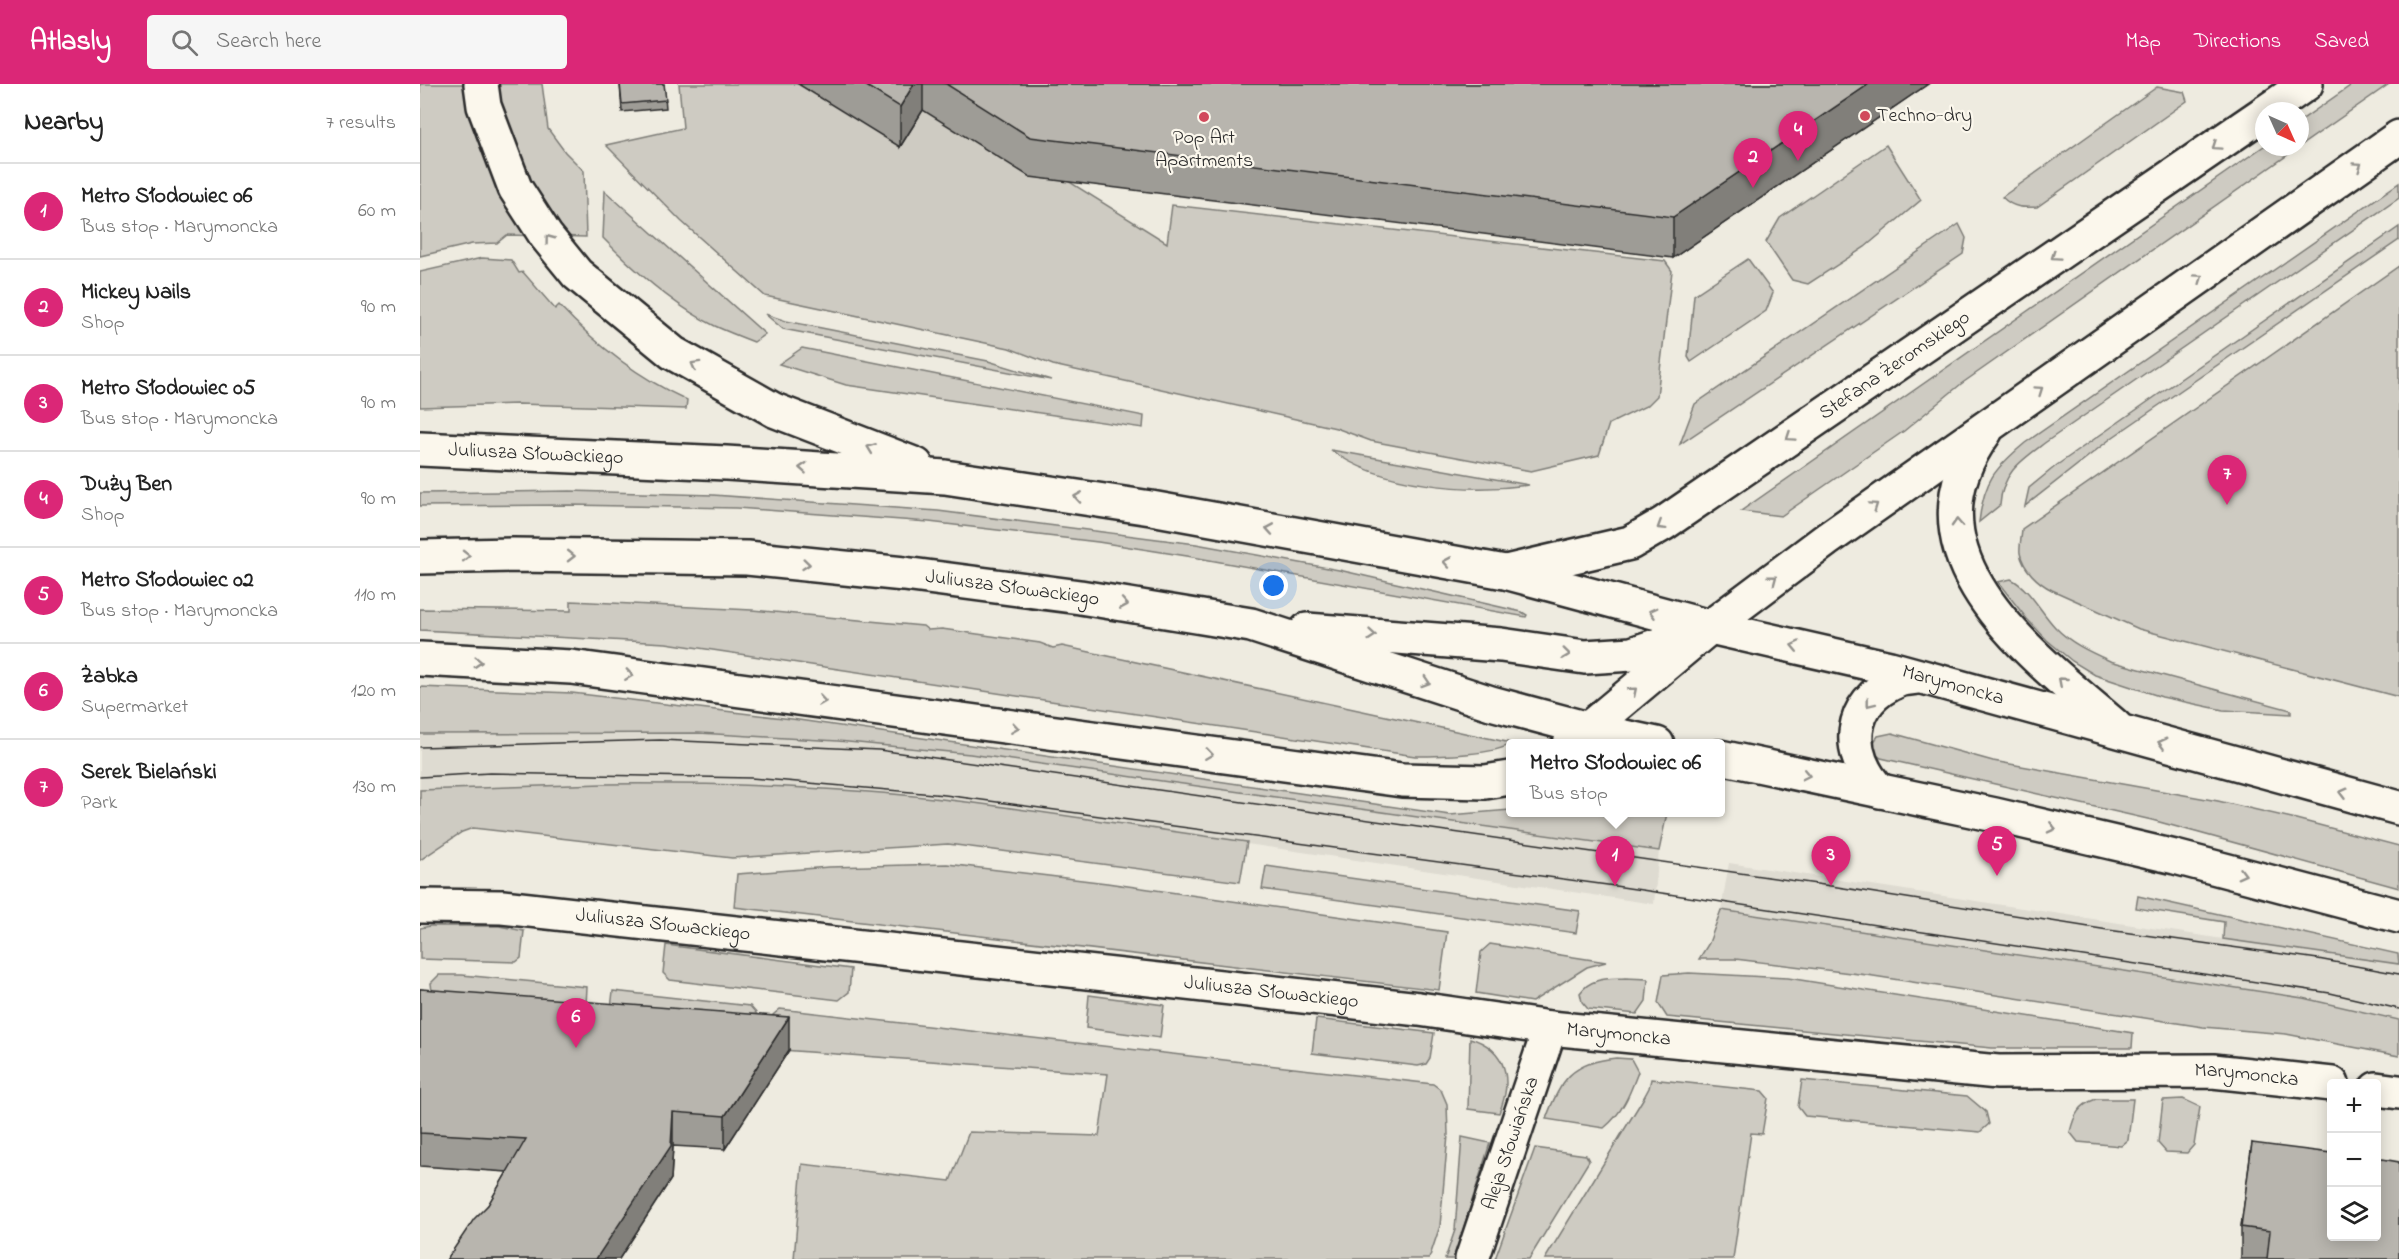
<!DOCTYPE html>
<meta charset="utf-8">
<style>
:root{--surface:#fff;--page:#f6f6f6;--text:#222;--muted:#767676;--line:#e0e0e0;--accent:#db2777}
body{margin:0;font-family:"Indie Flower",sans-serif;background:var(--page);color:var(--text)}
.controls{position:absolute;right:18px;bottom:18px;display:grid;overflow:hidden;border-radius:6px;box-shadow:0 3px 15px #0003}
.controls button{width:54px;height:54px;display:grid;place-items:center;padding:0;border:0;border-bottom:2px solid var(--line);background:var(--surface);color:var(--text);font:30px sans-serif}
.compass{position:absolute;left:1835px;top:18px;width:54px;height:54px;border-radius:50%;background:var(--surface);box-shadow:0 3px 15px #0003;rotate:135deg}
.you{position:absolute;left:854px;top:502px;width:21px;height:21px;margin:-15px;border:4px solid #fff;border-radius:50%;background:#1a73e8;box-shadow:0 0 0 9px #1a73e833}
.badge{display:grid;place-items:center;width:39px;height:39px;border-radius:50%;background:var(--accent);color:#fff;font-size:20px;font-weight:700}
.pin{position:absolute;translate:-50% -50px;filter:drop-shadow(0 2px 3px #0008)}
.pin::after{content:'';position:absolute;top:32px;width:21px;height:18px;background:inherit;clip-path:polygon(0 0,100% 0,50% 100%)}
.popup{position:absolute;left:1086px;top:655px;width:219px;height:78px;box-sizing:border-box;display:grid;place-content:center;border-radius:6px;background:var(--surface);filter:drop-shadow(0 2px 4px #0005);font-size:20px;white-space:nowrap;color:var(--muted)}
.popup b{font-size:22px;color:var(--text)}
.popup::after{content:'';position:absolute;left:50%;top:100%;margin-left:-12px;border:12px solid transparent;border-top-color:var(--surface)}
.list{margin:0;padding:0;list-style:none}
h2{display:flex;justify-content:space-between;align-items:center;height:78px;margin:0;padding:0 24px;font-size:26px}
h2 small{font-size:20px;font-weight:400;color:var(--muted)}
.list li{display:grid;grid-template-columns:39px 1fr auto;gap:18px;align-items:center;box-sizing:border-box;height:96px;padding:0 24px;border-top:2px solid var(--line)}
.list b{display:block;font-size:22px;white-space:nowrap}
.list p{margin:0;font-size:20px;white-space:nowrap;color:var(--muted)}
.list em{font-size:20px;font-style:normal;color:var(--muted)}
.icon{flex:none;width:33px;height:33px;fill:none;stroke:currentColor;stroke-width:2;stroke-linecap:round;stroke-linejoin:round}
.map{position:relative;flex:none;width:1979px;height:1175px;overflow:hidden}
header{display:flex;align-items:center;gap:36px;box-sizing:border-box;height:84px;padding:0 30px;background:var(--accent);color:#fff}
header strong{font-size:28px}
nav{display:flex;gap:33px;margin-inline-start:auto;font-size:21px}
.search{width:420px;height:54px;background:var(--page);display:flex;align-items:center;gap:15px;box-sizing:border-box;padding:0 21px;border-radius:6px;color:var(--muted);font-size:22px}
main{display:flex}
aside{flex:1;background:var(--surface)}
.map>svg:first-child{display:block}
.built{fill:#dedbd1}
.green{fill:#cecbc2;stroke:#7c7b76;stroke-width:1.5}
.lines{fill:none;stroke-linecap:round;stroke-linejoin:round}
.minor-casing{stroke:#2b2b2b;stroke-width:38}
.secondary-casing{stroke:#2b2b2b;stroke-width:38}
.motorway-casing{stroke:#2b2b2b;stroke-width:38}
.minor{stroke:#fbf7ec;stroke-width:33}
.secondary{stroke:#fbf7ec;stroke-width:33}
.motorway{stroke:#fbf7ec;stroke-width:33}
.tram{stroke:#2b2b2b;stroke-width:1.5}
.wall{fill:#9e9c96;stroke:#2b2b2b;stroke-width:1.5}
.shaded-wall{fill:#817f7a;stroke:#2b2b2b;stroke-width:1.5}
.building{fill:#b8b5ae;stroke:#2b2b2b;stroke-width:1.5}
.oneway{stroke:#93918c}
.poi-dot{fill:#d1495b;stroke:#fbf7ec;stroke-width:2}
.labels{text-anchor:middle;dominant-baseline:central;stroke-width:4.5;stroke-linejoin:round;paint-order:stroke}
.poi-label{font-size:20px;fill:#2b2b2b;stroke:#fbf7ec;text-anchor:start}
.street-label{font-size:20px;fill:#2b2b2b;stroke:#fbf7ec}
</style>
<header>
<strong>Atlasly</strong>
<div class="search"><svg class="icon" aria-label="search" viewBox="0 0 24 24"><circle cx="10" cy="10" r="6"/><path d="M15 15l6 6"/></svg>Search here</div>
<nav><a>Map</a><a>Directions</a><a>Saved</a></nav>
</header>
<main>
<aside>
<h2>Nearby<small>7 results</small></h2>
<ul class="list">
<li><span class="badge">1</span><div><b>Metro Słodowiec 06</b><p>Bus stop · Marymoncka</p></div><em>60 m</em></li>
<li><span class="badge">2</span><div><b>Mickey Nails</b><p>Shop</p></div><em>90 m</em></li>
<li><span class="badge">3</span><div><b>Metro Słodowiec 05</b><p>Bus stop · Marymoncka</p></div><em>90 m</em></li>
<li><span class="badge">4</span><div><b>Duży Ben</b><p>Shop</p></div><em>90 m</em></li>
<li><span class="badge">5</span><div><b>Metro Słodowiec 02</b><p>Bus stop · Marymoncka</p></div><em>110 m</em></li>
<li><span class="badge">6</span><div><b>Żabka</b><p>Supermarket</p></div><em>120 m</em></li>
<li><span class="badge">7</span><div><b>Serek Bielański</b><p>Park</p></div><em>130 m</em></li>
</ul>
</aside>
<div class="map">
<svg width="1979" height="1175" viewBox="0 0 1979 1175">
<rect width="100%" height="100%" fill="#eeebe0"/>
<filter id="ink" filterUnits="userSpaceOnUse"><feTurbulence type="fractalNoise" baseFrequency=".0167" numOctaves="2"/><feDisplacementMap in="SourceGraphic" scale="12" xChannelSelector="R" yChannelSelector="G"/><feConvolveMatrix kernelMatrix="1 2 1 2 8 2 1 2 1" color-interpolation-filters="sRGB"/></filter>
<g filter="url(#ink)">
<g class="built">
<path d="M279,649L418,657L550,670L1239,767L1234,820L536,717L366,703L265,700L0,706V650Z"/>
<path d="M1309,779L1803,855L1979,880V936L1883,914L1301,826Z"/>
</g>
<g class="green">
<path d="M0,0H122L128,45L145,68L164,87L166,153L87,151L77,159L52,160L0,172Z"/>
<path d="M259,0H493L747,159L752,121L1245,177L1252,187L1237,312L1228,321L1189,340L1179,371L1111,387L951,357L916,344L633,281L589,264L345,212L261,137L186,61L263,44Z"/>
<path d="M1933,0H1969L1880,62V37Z"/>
<path d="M1737,3L1764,8L1767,17L1617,123C1603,124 1593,124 1582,113Z"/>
<path d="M1466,61L1501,116L1445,163L1388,200L1372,196L1346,158L1360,134Z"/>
<path d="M1844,62L1879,63L1541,300L1484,347L1361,432L1321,427Z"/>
<path d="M1979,99V114L1626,358C1602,376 1582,388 1580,421L1559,438C1564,397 1574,385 1605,359Z"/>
<path d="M185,107L345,250L334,258C321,253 308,248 295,242C254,222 215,187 183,154Z"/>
<path d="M1539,140L1546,154L1543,170L1260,360L1275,320Z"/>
<path d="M1979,143V156L1693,353L1605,422L1609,404L1637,381Z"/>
<path d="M62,174L91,176L99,189L103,188L135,225L139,221C176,261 217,293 267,316L266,325L98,320L0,323V188Z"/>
<path d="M1328,175L1353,209L1346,227L1271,278L1268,273L1274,211Z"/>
<path d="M1979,182V613L1719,545L1632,506C1618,499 1603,485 1600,469C1599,462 1602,452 1602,445Z"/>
<path d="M345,230L366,237L568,277L631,296L363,245Z"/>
<path d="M382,264L724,332L723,344L426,301L359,280Z"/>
<path d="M911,366L1109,401C1050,409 960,403 911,366Z"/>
<path d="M150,407L293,411L518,427L776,460L919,486L1102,528L1107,531L1106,533L767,472L678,458L509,438L317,424L149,421L0,422V409Z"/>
<path d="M1591,495C1610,505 1620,527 1635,543C1650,559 1670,568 1690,577L1871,626V630L1803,626L1742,613L1675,591L1652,577L1627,556L1607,535L1578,498Z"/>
<path d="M151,517L332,526L503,542L508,546L522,545L620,559L633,564L642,562L1091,659C1079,671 1015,672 995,672L246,559L0,546V525L151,527Z"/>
<path d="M0,603L152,609L372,635L1030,731L1090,726V728L1247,729L1239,767L550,670L418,657L279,649L0,650Z"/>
<path d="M1472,649L1573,677L1798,717L1876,735L1979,762V804L1732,736L1461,674L1453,668V659L1458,652Z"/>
<path d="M183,700C301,699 421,702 538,717C635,729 731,745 827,758L820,798L528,760L312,774L53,744L42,748L0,776V706Z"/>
<path d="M527,780L687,799L1027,848L1019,906L314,823L317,790L409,783Z"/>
<path d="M846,782L1160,827L1156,849L842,805Z"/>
<path d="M1718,812L1978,870L1979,880L1803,855L1804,838L1716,824Z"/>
<path d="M1301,826L1883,914L1979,936V972L1866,950L1783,943L1447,891L1315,875H1279L1289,859Z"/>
<path d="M10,842H79L104,847L101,874L96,878L0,875V844Z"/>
<path d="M1070,860L1186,878L1167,883L1112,918L1056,909L1061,868Z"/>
<path d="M246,861L431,885L429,908L419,916L250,896L243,889Z"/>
<path d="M1269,889L1368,894L1713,949L1712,964H1572L1247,933L1238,919L1243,891Z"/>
<path d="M19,891H42L167,903L165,939L15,934L11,899Z"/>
<path d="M1205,894L1228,895L1226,917L1217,930L1168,925L1162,918L1160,909C1171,893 1188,895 1205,894Z"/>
<path d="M193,907L330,922L337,930L189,942Z"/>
<path d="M669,911L744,921L740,954L666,944Z"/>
<path d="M360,925L1013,1000L1021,1006L1027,1020L1028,1051L1020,1142L1009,1175H374L382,1080L530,1097L549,1048L679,1052L688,990L349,965L353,931Z"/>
<path d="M896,935L1014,949L1010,974L1006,980L998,982L892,969Z"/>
<path d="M1050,954C1087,965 1093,996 1079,1029L1048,1025Z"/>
<path d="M1196,974L1211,975L1218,988C1210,1009 1203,1029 1184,1044L1126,1035C1140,996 1152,978 1196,974Z"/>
<path d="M1231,995L1342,1007L1348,1014L1342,1050L1331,1049L1313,1175H1125L1223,1015L1229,1004Z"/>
<path d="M1382,996L1547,1012L1566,1028L1569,1040L1560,1048L1385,1032L1378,1023Z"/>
<path d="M1676,1015H1713L1708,1056L1701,1062L1658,1058L1650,1048C1654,1031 1659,1021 1676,1015Z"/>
<path d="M1763,1015L1780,1023L1774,1061L1767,1069L1746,1068L1738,1059L1743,1016Z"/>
<path d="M1042,1053L1070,1059L1034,1175H1025L1035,1146Z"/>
<path d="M1115,1064L1166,1071L1169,1077L1109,1175H1075Z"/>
</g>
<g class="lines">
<defs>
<g id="minor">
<path id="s1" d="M0,822L82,823L999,925L1130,944L1578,988L1793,987L1912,1000"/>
<path d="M1956,1005L1979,1008"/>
<path id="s2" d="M1052,1175L1130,944"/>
</g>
<g id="secondary">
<path d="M61,0L64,22L95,104L126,152L157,190L253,269L354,326L496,381"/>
<path d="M1847,27L1886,0"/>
<path d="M1565,348C1475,471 1611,570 1695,642"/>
<path id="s3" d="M0,365L306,379L525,393L731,424L1085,488L1290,543L1470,584L1979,724"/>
<path id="s4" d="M0,473L93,471L327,474L484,490L660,513L831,541L1071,619L1168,645L1237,660"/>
<path id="s5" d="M1090,487L1210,459L1243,440L1844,29"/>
<path d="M887,546L1081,561L1165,573L1212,570L1268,551"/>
<path d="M1168,645L1290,543L1406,456L1979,53"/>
<path d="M1300,673L1575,731L1755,773L1979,832"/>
<path d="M1460,707C1424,671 1427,618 1477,597C1483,594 1492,594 1499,593"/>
</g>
<g id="motorway">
<path d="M0,575L151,583L982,696L1065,698L1090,694"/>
<path d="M1150,660L1168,645"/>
</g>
</defs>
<use href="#minor" class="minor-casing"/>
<use href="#secondary" class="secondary-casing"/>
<use href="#motorway" class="motorway-casing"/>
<use href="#minor" class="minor"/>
<use href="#secondary" class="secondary"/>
<use href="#motorway" class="motorway"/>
<g class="tram">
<path d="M0,663L240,656L459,666L1411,802L1688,846L1898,875L1979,890"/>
<path d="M0,693L70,689L331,694L525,711L1195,802L1910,909L1979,925"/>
</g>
</g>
<g class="wall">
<path d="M200,0H244L246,24L202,28Z"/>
<path d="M378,0H1508L1253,174L610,93L503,26L480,63Z"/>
<path d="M0,905L369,966L305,1065L253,1062L251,1095L199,1175H27L68,1121L87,1088L0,1082Z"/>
<path d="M1832,1059L1979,1175H1821V1143Z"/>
</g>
<g class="shaded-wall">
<path d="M494,0H503V26L480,63V23Z"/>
<path d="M1449,0H1508L1253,174V133Z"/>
<path d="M369,933V966L305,1065V1032Z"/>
<path d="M253,1028V1062L251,1095L199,1175H176Z"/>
</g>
<g class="building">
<path d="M200,0H244L246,16L202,20Z"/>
<path d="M443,0H494L480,23Z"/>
<path d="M526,0H1449L1253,133L610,53Z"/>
<path d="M0,905H1L369,933L305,1032L253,1028L251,1062L176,1175H27L54,1135L68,1121L106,1055L0,1049Z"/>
<path d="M1832,1059L1911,1069V1152H1956V1074L1979,1078V1175H1847L1850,1147L1821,1143Z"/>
</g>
<defs><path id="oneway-chevron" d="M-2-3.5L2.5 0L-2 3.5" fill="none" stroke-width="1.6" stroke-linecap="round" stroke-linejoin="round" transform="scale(1.5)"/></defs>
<g class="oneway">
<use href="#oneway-chevron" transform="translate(1796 62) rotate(146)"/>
<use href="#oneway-chevron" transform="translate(1938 82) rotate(-35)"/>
<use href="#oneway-chevron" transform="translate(129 155) rotate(-127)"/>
<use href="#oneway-chevron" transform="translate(1635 172) rotate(146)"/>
<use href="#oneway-chevron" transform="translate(1779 194) rotate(-35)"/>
<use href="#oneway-chevron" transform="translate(275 281) rotate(-151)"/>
<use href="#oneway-chevron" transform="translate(1619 306) rotate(-35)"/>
<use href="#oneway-chevron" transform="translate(1370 353) rotate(146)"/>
<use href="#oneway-chevron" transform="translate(451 364) rotate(-159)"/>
<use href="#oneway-chevron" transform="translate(383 384) rotate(-176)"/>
<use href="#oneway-chevron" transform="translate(658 413) rotate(-171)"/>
<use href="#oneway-chevron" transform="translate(1454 422) rotate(-35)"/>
<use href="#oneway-chevron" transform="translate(1537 439) rotate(-93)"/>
<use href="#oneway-chevron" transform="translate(1241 442) rotate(148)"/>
<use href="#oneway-chevron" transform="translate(850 445) rotate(-170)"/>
<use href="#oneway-chevron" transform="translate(46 472) rotate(-1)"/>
<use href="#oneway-chevron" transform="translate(151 472) rotate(1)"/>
<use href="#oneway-chevron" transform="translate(1027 478) rotate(-170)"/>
<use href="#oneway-chevron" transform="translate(386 480) rotate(6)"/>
<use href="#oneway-chevron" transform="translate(1353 495) rotate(-37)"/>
<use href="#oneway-chevron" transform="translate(704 520) rotate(10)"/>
<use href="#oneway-chevron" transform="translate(1233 528) rotate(-165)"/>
<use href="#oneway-chevron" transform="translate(952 551) rotate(5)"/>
<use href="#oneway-chevron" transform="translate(1375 562) rotate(-168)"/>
<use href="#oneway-chevron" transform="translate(1146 570) rotate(7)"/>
<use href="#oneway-chevron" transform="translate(58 578) rotate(3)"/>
<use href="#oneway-chevron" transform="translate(209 591) rotate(8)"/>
<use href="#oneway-chevron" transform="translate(1642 597) rotate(-139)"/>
<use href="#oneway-chevron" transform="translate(1006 598) rotate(18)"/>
<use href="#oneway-chevron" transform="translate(1213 607) rotate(-40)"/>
<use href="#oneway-chevron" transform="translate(402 617) rotate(8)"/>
<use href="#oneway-chevron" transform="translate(1450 619) rotate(128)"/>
<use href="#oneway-chevron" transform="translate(595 644) rotate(8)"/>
<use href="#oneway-chevron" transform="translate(1742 659) rotate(-165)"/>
<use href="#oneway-chevron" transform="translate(789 670) rotate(8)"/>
<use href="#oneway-chevron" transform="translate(1386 691) rotate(12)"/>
<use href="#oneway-chevron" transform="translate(1923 709) rotate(-165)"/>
<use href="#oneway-chevron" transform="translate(1632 744) rotate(13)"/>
<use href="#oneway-chevron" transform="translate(1822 790) rotate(15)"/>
</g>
</g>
<g class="poi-dot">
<circle cx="1445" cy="32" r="6"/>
<circle cx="784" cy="33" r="6"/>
</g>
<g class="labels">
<g class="poi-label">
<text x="1457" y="32">Techno-dry</text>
<text x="784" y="54" text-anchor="middle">Pop Art<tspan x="784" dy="23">Apartments</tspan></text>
</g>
<g class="street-label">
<text stroke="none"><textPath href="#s5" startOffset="442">Stefana Żeromskiego</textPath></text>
<text stroke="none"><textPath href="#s3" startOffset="116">Juliusza Słowackiego</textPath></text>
<text stroke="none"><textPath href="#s4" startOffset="594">Juliusza Słowackiego</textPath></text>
<text stroke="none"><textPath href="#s3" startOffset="1556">Marymoncka</textPath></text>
<text stroke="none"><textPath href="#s1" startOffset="244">Juliusza Słowackiego</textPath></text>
<text stroke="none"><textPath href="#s1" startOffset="856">Juliusza Słowackiego</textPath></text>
<text stroke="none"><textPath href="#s1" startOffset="1206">Marymoncka</textPath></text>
<text stroke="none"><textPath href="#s1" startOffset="1836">Marymoncka</textPath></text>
<text stroke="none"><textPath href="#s2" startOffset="122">Aleja Słowiańska</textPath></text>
</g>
</g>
</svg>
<div class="controls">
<button>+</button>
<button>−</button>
<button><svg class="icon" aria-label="layers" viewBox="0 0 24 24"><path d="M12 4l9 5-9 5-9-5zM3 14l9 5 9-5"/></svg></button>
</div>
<svg class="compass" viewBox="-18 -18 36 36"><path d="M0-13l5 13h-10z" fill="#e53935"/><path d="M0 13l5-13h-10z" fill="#767676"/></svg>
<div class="you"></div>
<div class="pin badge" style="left:1195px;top:802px">1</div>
<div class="popup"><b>Metro Słodowiec 06</b>Bus stop</div>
<div class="pin badge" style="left:1333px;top:104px">2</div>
<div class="pin badge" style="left:1411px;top:802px">3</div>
<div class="pin badge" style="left:1378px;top:77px">4</div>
<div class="pin badge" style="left:1577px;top:792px">5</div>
<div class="pin badge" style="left:156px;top:964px">6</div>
<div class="pin badge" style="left:1807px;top:421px">7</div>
</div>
</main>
